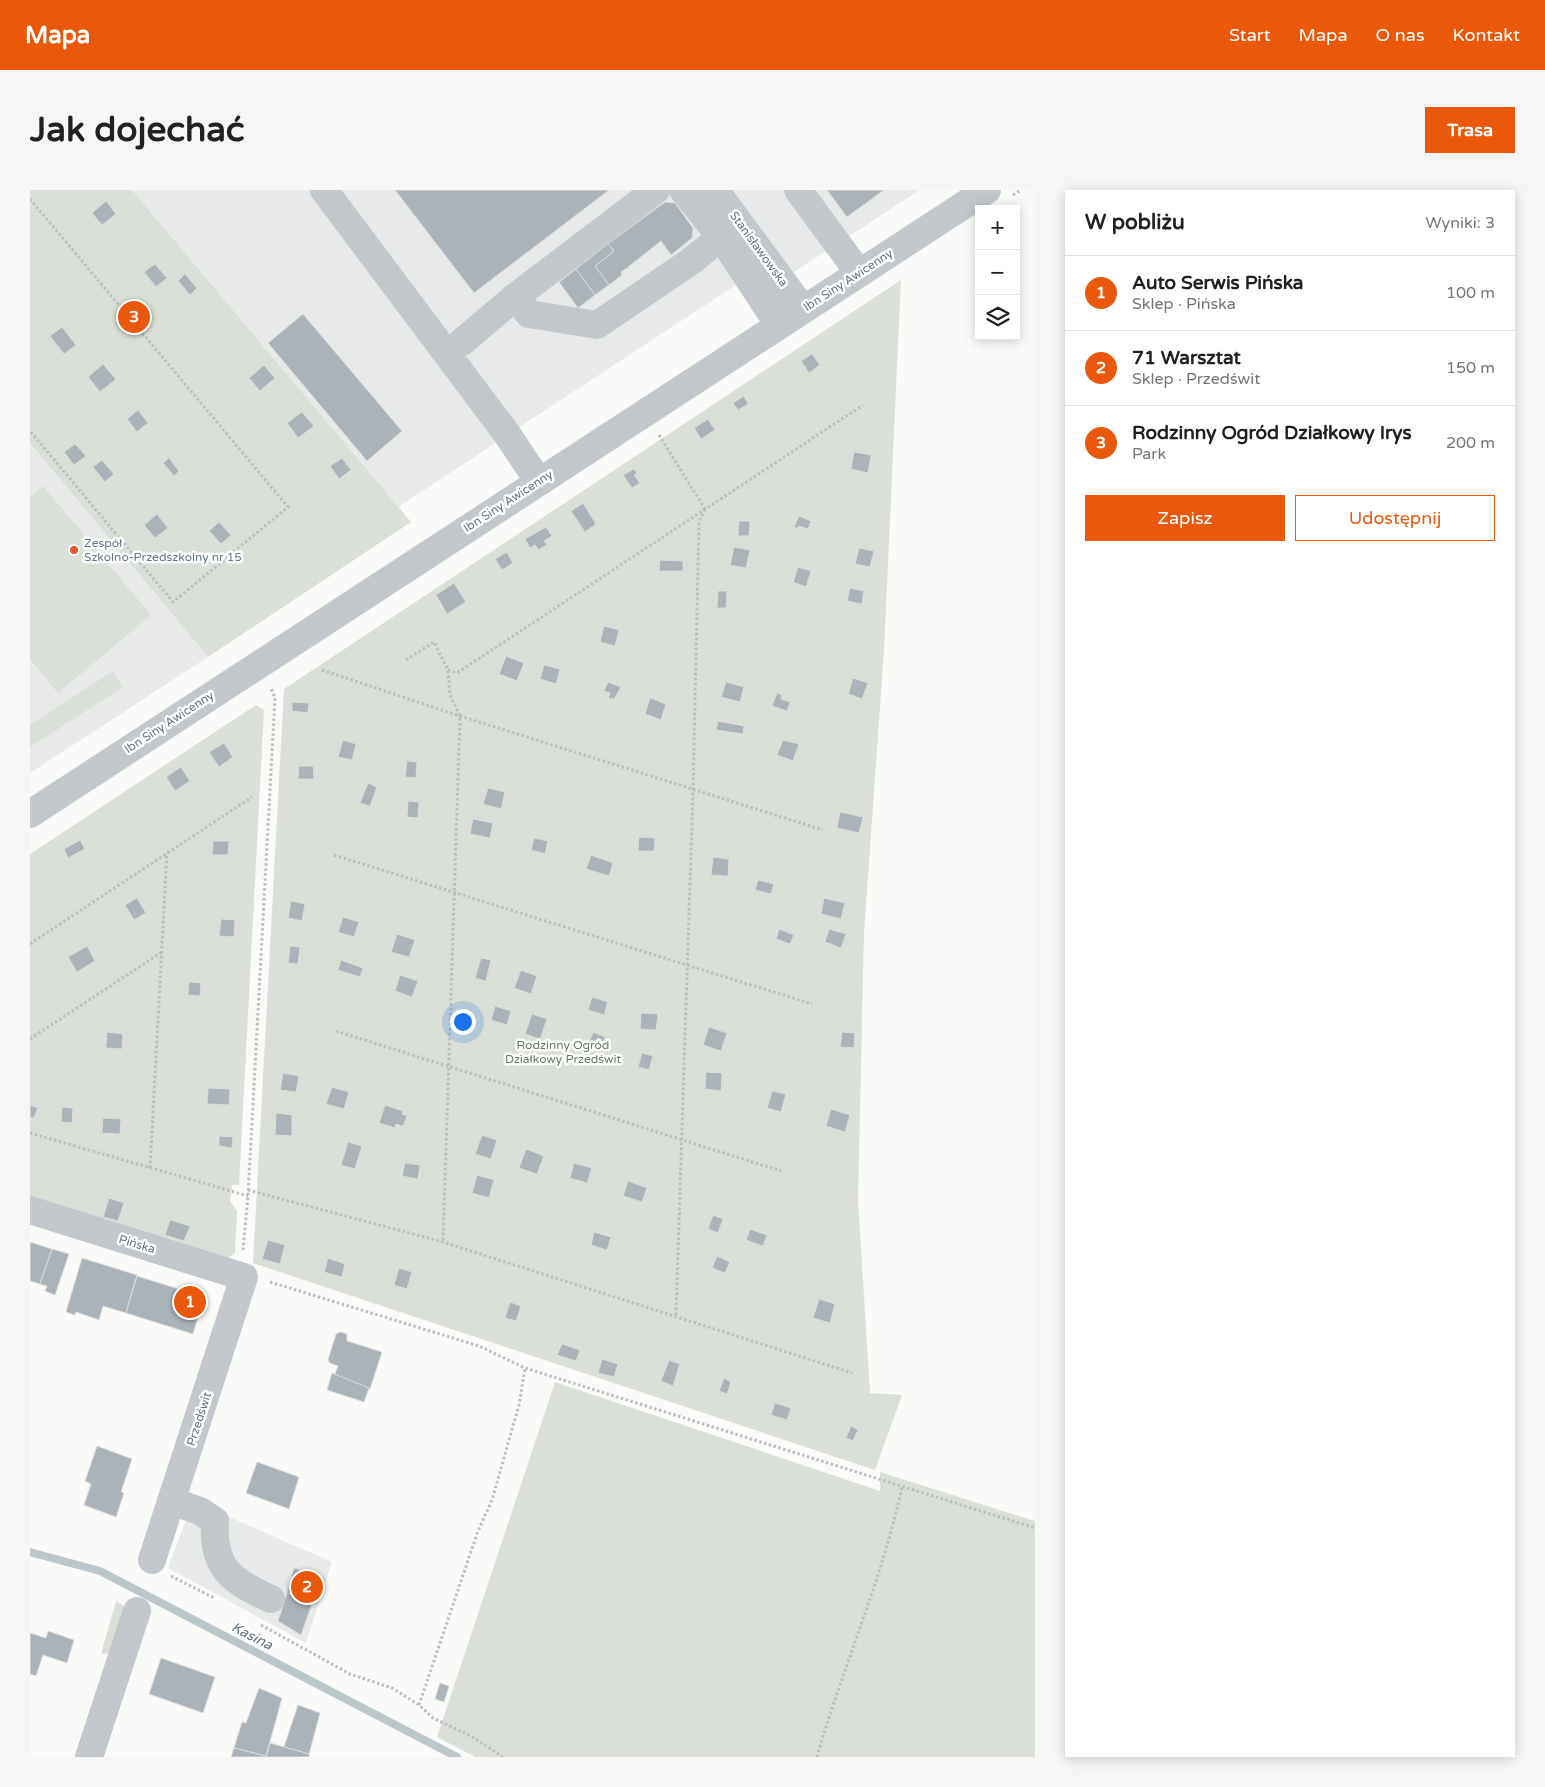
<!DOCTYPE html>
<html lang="pl">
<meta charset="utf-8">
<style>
:root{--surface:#fff;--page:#f6f6f6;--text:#202124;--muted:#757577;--line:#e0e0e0;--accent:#ea580c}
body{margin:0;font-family:"Varela Round",sans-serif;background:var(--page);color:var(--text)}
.controls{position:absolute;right:15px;top:15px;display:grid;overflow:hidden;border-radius:0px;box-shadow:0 2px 12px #0003}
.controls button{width:45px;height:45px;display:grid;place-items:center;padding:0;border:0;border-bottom:1px solid var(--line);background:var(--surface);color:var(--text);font:25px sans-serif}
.you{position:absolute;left:432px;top:831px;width:18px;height:18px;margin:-12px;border:4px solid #fff;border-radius:50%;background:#1a73e8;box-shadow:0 0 0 8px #1a73e833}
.badge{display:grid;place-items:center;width:32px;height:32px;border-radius:50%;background:var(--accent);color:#fff;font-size:16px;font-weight:700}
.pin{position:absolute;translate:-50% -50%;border:2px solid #fff;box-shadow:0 1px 5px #0006}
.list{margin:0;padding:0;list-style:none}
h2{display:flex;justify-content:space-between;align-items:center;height:65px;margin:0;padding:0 20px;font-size:21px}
h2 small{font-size:16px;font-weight:400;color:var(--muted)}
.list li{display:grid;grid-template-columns:32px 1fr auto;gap:15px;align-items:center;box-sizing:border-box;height:75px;padding:0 20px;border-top:1px solid var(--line)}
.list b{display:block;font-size:19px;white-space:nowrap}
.list p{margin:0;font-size:16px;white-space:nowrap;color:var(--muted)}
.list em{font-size:16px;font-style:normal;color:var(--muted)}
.actions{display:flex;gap:10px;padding:15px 20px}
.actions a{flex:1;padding:11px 0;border:1px solid var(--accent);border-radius:0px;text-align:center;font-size:18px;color:var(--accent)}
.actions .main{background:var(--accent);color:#fff}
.icon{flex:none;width:28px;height:28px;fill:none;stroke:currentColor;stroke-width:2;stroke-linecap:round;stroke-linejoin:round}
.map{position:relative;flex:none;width:1005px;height:1567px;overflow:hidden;border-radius:0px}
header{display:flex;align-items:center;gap:30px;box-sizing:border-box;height:70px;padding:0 25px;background:var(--accent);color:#fff}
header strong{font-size:24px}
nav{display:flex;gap:28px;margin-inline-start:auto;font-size:18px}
.intro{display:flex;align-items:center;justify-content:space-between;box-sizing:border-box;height:120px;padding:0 30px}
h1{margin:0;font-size:35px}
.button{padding:12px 22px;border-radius:0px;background:var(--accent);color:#fff;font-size:18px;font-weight:700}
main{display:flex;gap:30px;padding:0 30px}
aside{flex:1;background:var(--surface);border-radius:0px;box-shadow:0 2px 12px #0003}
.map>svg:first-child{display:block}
.built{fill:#e8e9e9}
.green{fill:#dadfd7}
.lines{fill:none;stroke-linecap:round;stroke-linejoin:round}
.stream{stroke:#bbc7cb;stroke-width:8}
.building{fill:#aab3b9;stroke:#dcdcda}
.path{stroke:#bbbfc2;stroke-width:3;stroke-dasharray:2.5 2.5;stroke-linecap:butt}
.minor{stroke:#c3c8cc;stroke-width:28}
.poi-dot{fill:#e4572e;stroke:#fff;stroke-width:2}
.labels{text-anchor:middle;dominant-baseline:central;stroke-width:5;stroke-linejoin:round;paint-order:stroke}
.street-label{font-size:12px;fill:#657683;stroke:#fff}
.poi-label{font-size:12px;fill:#657683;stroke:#fff;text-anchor:start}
.park-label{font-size:12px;fill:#687a64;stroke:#fff}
.water-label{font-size:14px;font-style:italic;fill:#60757c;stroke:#fff}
</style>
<header>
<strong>Mapa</strong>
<nav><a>Start</a><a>Mapa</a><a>O nas</a><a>Kontakt</a></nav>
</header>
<div class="intro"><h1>Jak dojechać</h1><a class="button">Trasa</a></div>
<main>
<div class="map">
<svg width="1005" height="1567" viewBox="0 0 1005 1567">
<rect width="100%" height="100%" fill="#fafaf8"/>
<g class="built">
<path d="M102,0H673L718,87L368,317Z"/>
<path d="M697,0H890L761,84Z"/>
<path d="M0,253L178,467L0,583Z"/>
<path d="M163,1311L302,1372L276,1453L138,1378Z"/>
</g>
<g class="green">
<path d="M0,0H102L381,332L178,467L0,253Z"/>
<path d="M871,90L854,460L834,743L828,1010L840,1203L872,1205L845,1280L223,1073L254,499Z"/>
<path d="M13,296L121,425L28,503L0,469V308Z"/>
<path d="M83,481L93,497L0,557V535Z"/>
<path d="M226,515L234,520L209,995H202L200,1011L207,1021L205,1063L196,1069L0,1010V664Z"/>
<path d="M525,1192L850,1301V1282L1005,1331V1567H445L407,1547Z"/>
<path d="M86,1411L103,1422L85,1463L71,1464Z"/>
</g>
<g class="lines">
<path class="stream" d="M0,1362L70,1381L427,1567"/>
</g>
<g class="building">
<path d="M365,0H579L444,103Z"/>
<path d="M797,0H854L817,27Z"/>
<path d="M76,11L86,24L72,35L62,23Z"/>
<path d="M635,12L645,13L663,38L662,48L641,65L631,51L598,77V80L597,78L591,82L592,85L579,95L565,76L584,61L578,54Z"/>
<path d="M578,54L584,61L565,76L579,95L565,105L546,79Z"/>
<path d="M125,74L137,88L126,97L114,82Z"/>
<path d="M546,79L565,105L548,118L529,92Z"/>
<path d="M155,84L167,98L160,105L148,91Z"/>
<path d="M273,124L372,241L337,271L238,153Z"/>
<path d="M32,137L46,155L34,164L20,146Z"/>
<path d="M782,164L790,175L779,183L771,171Z"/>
<path d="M73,174L86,189L70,202L58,187Z"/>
<path d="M234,175L245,188L230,201L219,188Z"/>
<path d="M714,206L718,214L708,220L703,213Z"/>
<path d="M108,220L118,233L107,242L97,229Z"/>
<path d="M272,222L284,236L268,248L257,233Z"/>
<path d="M678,229L685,240L671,249L664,238Z"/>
<path d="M45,254L56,266L44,275L34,262Z"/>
<path d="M824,262L841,265L838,283L821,279Z"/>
<path d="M139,268L149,281L144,286L133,273Z"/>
<path d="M312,268L321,280L309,289L300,276Z"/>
<path d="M72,270L84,284L75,292L63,277Z"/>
<path d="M604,279L607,283L604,285L610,293L602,298L593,285Z"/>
<path d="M553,313L566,334L555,342L541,321Z"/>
<path d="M127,324L138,338L125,348L114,335Z"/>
<path d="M769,326L781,331L778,339L769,336L768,338L764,337Z"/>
<path d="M709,331H720L719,346H708Z"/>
<path d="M189,332L201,345L191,354L179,341Z"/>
<path d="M516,337L522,346L514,351L517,355L508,360L505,355L500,358L495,349Z"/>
<path d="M704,357L720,360L716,378L700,375Z"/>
<path d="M829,358L844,361L840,377L825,374Z"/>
<path d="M477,362L483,373L472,380L465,369Z"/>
<path d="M630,370L653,371V381H629Z"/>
<path d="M768,377L781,381L776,397L763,392Z"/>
<path d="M424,393L436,412L417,424L406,405Z"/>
<path d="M820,398L834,401L832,414L817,411Z"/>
<path d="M688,401H697L696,418H687Z"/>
<path d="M574,436L589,440L585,456L570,452Z"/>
<path d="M476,466L494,473L487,491L469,484Z"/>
<path d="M514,475L530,479L526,494L510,489Z"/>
<path d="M823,488L838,493L832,509L818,504Z"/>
<path d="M578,492L591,497L584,509L578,508L580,503L574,501Z"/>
<path d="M696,492L714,497L710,512L691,507Z"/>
<path d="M747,503L752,505L751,509L760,512L757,521L742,516Z"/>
<path d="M620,508L636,514L631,530L615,524Z"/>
<path d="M262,512L279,513L278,523L262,521Z"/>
<path d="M688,531L714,536L713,544L686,540Z"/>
<path d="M313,550L326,554L322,570L308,567Z"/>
<path d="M753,550L769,554L763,571L747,565Z"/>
<path d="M194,553L203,567L189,577L179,562Z"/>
<path d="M377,571L387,572L386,588L375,587Z"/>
<path d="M269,576H283L284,589H268Z"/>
<path d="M151,577L160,591L145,601L136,587Z"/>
<path d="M338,593L347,597L340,616L330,613Z"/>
<path d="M458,598L475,602L471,619L453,614Z"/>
<path d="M378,611L389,612L388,628L377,627Z"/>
<path d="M810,622L833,627L829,643L807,638Z"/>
<path d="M443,629L463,633L460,648L440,644Z"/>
<path d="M609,647L625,648L624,661H608Z"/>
<path d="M504,648L518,651L515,664L501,660Z"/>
<path d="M50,650L55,659L38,668L34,659Z"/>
<path d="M183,651H199L198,665H182Z"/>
<path d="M561,665L583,673L579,686L556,679Z"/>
<path d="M683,667L699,669L698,686L681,685Z"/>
<path d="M728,690L744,694L741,704L725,700Z"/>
<path d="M107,708L116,723L104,730L95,715Z"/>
<path d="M794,708L815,713L811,729L791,724Z"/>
<path d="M261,711L275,714L272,731L258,728Z"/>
<path d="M313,727L329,732L324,747L308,742Z"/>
<path d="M191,729L205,730L204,747L189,746Z"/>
<path d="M749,739L764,745L760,754L746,749Z"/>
<path d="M799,739L816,744L811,758L795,752Z"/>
<path d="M367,744L385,750L379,767L361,762Z"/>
<path d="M57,756L65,771L47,782L38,767Z"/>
<path d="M260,756L270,757L268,774L258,773Z"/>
<path d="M451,768L461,770L456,791L445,788Z"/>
<path d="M311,770L333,778L330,787L308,780Z"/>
<path d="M491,780L507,786L501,804L484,798Z"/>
<path d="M370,785L388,791L382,807L365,801Z"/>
<path d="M159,792L171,793L170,806L158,805Z"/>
<path d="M562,807L578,812L574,825L558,820Z"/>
<path d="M465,816L481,821L477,835L461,830Z"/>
<path d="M611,823L628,824L626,840L610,839Z"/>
<path d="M502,824L517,829L510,849L495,844Z"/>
<path d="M679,837L697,843L691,861L673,855Z"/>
<path d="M77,842L93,844L92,859L76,858Z"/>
<path d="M563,842L575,847L570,861L558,856Z"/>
<path d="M812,842L825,843L824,858L810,857Z"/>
<path d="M612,863L623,866L619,880L608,877Z"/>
<path d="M676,882L692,883L691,901L675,899Z"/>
<path d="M253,883L269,886L266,902L250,900Z"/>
<path d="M302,897L319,902L314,919L296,914Z"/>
<path d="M178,898L200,899L199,915L177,914Z"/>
<path d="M742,901L756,904L751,922L737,918Z"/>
<path d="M0,915L8,918L4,928L0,927Z"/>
<path d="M355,915L373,921L372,924L377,926L373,936L366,934L365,938L349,933Z"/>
<path d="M32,917L43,918L42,933L31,932Z"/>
<path d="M801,919L820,925L815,942L796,936Z"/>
<path d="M246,923L262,925V946L245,945Z"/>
<path d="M73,928L91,929L90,944L72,943Z"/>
<path d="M452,945L467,950L461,969L445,964Z"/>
<path d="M189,946L203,947L202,958L189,956Z"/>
<path d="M318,952L332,956L325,979L311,975Z"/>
<path d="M496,959L514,966L507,984L489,978Z"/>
<path d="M375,973L390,975L388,989L372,986Z"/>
<path d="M544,973L562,978L557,993L540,988Z"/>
<path d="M447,985L464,990L459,1008L442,1003Z"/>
<path d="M598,991L617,998L612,1012L593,1006Z"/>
<path d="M79,1008L94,1013L88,1031L73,1027Z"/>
<path d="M683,1025L693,1029L688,1043L678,1039Z"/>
<path d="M140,1030L160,1036L154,1051L135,1045Z"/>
<path d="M720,1039L737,1045L733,1056L716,1050Z"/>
<path d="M564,1042L581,1047L577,1060L561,1055Z"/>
<path d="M238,1050L255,1055L250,1074L232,1069Z"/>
<path d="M0,1052L22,1059L10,1094L0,1091Z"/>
<path d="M22,1059L39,1064L25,1105L15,1101L17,1096L10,1094Z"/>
<path d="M687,1066L700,1072L695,1083L682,1078Z"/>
<path d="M52,1068L107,1085L96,1123L73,1116L69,1130L46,1122L45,1125L36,1122Z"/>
<path d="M298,1068L315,1074L312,1087L294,1082Z"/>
<path d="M369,1078L382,1082L377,1099L364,1095Z"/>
<path d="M107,1086L174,1107L163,1144L96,1123Z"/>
<path d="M789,1109L805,1114L800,1133L783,1128Z"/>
<path d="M480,1112L491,1116L486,1131L475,1128Z"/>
<path d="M310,1142L317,1144V1151L352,1162L340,1199L304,1186L308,1176L300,1173L298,1170L306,1144Z"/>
<path d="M532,1154L550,1160L546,1171L527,1165Z"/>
<path d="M572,1169L588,1174L584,1187L568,1183Z"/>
<path d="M639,1170L650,1174L643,1196L631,1191Z"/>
<path d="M302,1183L339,1198L334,1212L297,1200Z"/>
<path d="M694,1188L701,1192L697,1204L689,1201Z"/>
<path d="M745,1213L761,1218L757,1230L741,1225Z"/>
<path d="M821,1236L828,1240L823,1251L816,1248Z"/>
<path d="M67,1256L102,1269L91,1302L94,1303L86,1327L54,1315L61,1294L55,1291Z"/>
<path d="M227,1272L269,1287L259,1319L216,1303Z"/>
<path d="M264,1378L290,1387L283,1411L257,1403Z"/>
<path d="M257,1403L283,1411L271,1445L248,1431Z"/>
<path d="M18,1441L44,1450L37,1473L13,1465L6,1486L0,1484V1443L16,1448Z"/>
<path d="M131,1468L185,1487L173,1523L119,1504Z"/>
<path d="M410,1493L419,1496L414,1512L405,1509Z"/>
<path d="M229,1498L252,1508L236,1566L204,1558L212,1532L216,1533Z"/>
<path d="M268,1515L290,1523L279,1564L254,1557Z"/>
<path d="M240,1553L279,1564V1567H236Z"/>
<path d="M204,1558L236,1566V1567H201Z"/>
</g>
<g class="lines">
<g class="path">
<path d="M983,5L991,0"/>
<path d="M0,9L258,317L143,412L0,241"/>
<path d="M629,245L675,319"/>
<path d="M376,470L404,452L418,480L420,505L430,526L413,1052"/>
<path d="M292,480L430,526L793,640"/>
<path d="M418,480L427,483L833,215"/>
<path d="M304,665L782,814"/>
<path d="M0,754L222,607"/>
<path d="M306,841L751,981"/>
<path d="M0,849L132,762"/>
<path d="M0,943L218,1006"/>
<path d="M120,978L137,663"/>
<path d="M218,1000L413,1052L822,1183"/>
<path d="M213,1060L218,1006L245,508L241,498"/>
<path d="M240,1092L449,1156L495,1178L1005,1338"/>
<path d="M646,1125L663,600L669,332L675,319"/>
<path d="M141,1386L184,1408"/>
<path d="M231,1435L320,1484L362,1498L389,1515L403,1528L441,1546L473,1567"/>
<path d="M389,1515L448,1341L462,1310L489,1215L495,1178"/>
<path d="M787,1567C813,1476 852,1390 872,1297"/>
</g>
<g class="minor">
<path d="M294,0L477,244L509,292"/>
<path d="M653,0L691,47L749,135"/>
<path d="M685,0L773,119"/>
<path d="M768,0L829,83"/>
<path d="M485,107L499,124L567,135L660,72L691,47"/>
<path d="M432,152L485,107L626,0"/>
<path d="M0,624L957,0"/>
<path d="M0,1020L214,1087L122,1370"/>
<path d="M141,1311L170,1321L185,1331C182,1378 201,1391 241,1409"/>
<path d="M59,1567L107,1421"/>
</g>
</g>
<circle class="poi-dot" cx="44" cy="360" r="5"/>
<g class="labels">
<g class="street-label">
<text transform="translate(729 59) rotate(54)">Stanisławowska</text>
<text transform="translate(818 90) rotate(-33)">Ibn Siny Awicenny</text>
<text transform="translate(478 311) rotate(-33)">Ibn Siny Awicenny</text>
<text transform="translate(139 532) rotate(-33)">Ibn Siny Awicenny</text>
<text transform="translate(107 1054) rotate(17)">Pińska</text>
<text transform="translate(169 1229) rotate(-72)">Przedświt</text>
</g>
<g class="poi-label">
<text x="54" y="353">Zespół<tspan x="54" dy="14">Szkolno-Przedszkolny nr 15</tspan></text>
</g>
<g class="park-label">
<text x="533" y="855">Rodzinny Ogród<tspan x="533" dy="14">Działkowy Przedświt</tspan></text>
</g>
<g class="water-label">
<text transform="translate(222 1446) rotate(27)">Kasina</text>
</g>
</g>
</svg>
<div class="controls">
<button>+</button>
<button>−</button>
<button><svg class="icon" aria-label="layers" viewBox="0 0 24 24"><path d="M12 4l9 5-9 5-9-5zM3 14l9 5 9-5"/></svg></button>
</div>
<div class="you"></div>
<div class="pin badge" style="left:160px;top:1112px">1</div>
<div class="pin badge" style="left:277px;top:1397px">2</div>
<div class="pin badge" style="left:104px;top:127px">3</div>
</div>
<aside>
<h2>W pobliżu<small>Wyniki: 3</small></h2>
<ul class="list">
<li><span class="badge">1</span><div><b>Auto Serwis Pińska</b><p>Sklep · Pińska</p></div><em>100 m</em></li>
<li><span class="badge">2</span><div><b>71 Warsztat</b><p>Sklep · Przedświt</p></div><em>150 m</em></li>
<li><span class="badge">3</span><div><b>Rodzinny Ogród Działkowy Irys</b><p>Park</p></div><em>200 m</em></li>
</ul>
<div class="actions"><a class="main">Zapisz</a><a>Udostępnij</a></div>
</aside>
</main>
